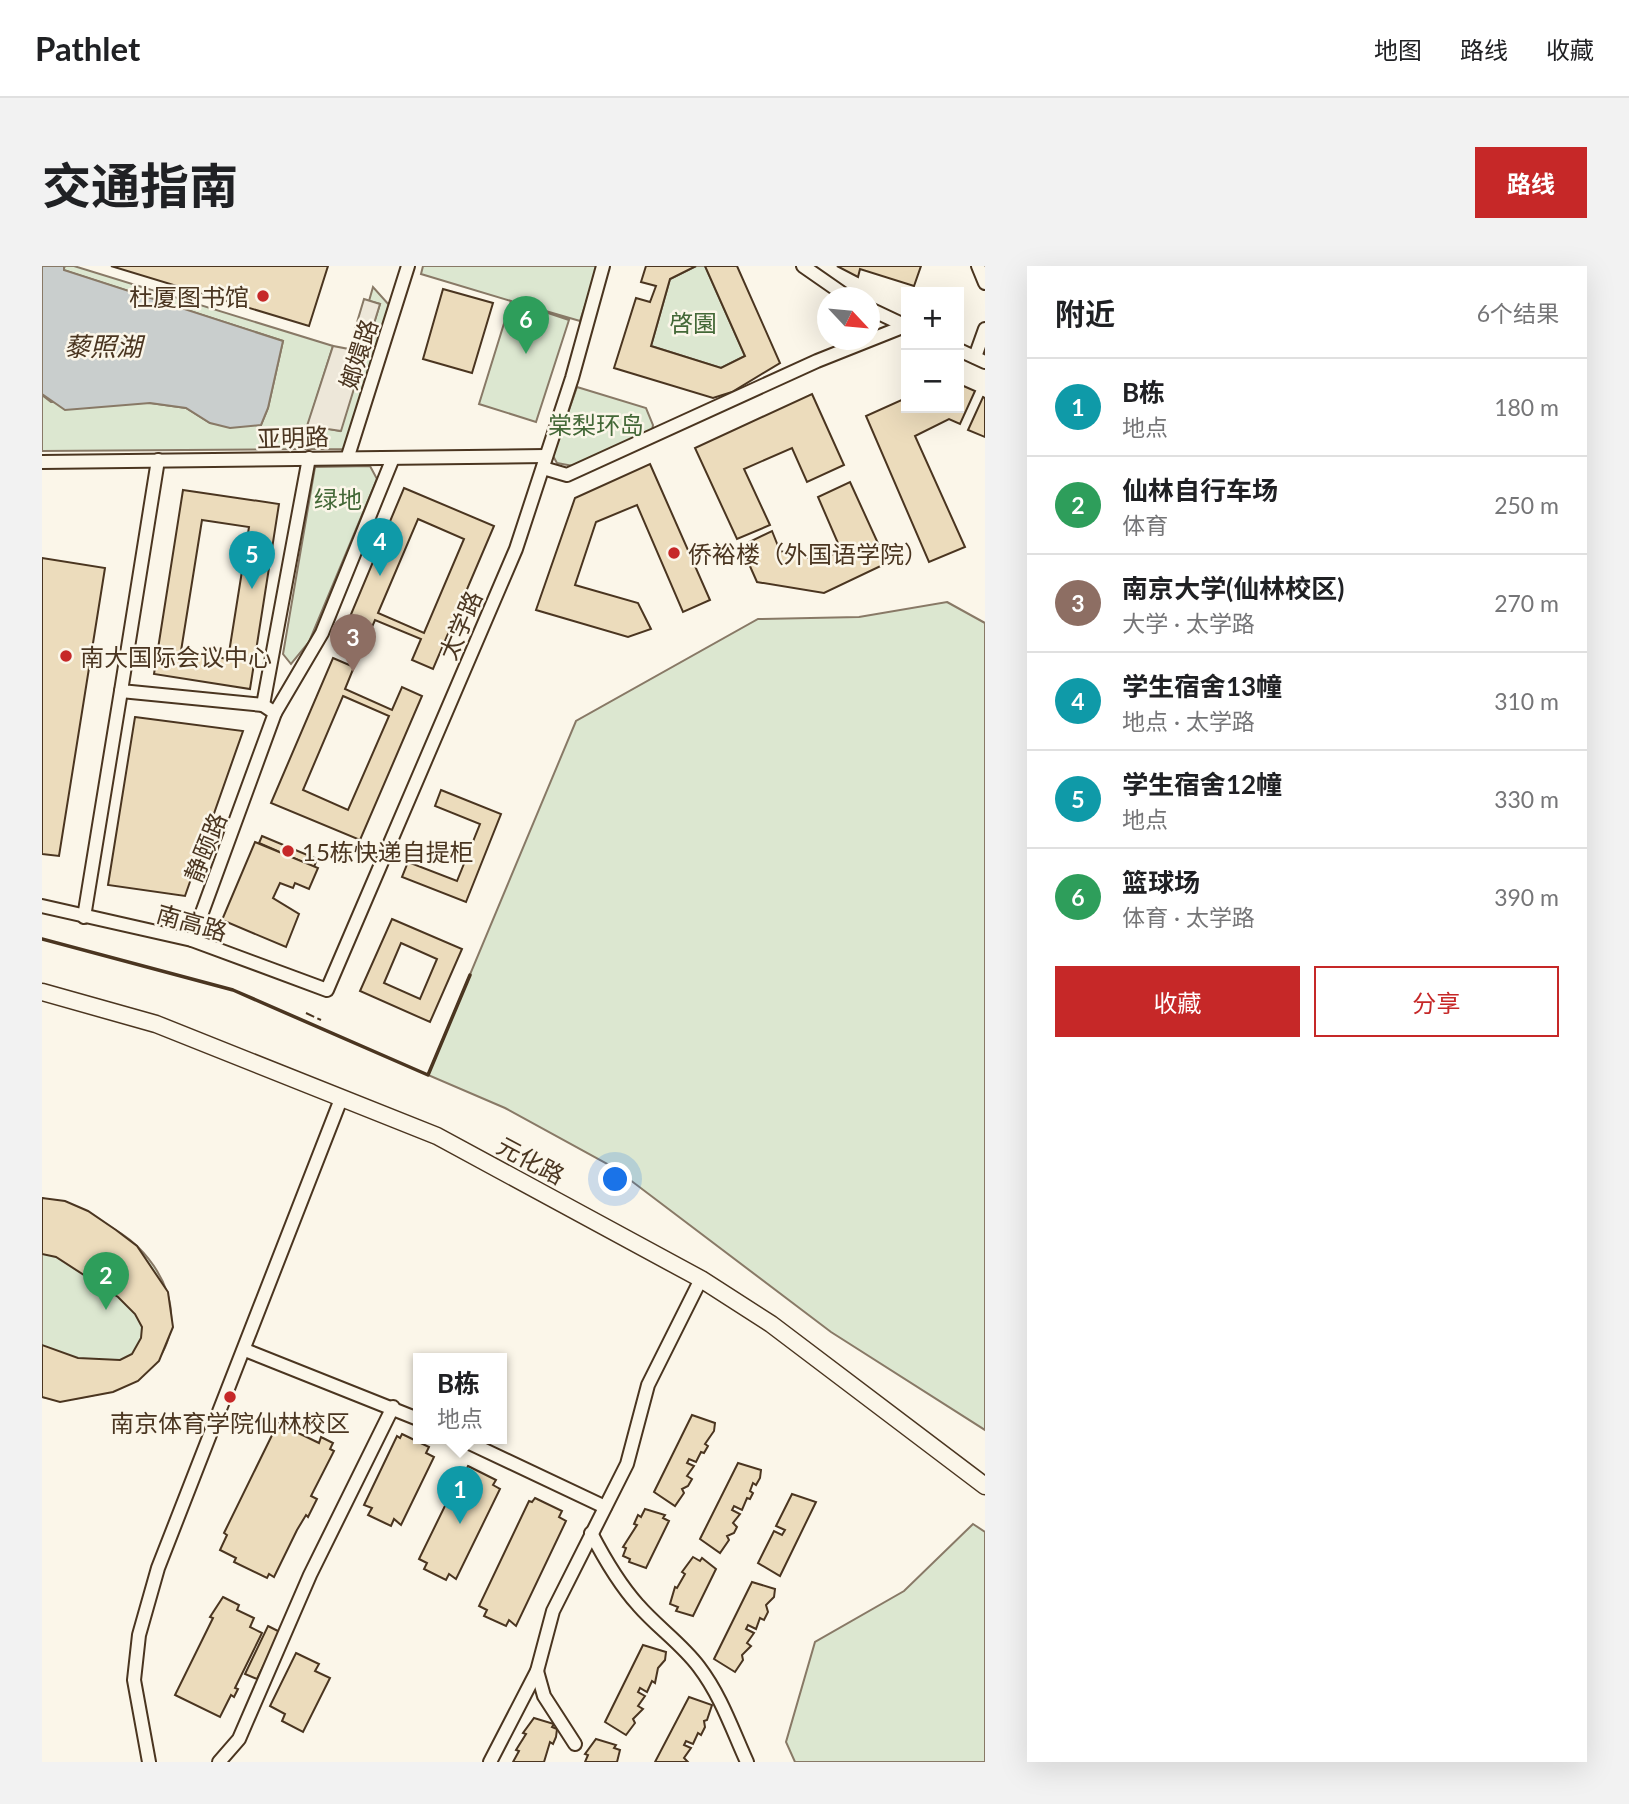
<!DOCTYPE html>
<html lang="zh">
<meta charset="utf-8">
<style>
:root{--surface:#fff;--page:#f2f2f2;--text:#202124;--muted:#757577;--line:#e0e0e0;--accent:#c62828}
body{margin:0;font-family:Lato,"Noto Sans SC",sans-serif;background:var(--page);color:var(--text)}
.controls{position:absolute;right:21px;top:21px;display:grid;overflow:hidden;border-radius:0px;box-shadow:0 7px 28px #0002}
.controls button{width:63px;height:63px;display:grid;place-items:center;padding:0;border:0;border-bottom:2px solid var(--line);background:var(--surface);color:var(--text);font:35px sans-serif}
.compass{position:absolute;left:775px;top:21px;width:63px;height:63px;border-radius:50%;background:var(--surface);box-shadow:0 7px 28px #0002;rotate:116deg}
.you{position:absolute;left:574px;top:914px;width:24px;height:24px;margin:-18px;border:5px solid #fff;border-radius:50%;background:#1a73e8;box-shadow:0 0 0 10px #1a73e833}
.badge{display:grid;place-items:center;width:46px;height:46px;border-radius:50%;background:var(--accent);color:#fff;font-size:23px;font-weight:700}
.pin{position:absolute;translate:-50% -58px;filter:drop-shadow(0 2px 4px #0008)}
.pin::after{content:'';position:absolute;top:37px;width:24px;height:21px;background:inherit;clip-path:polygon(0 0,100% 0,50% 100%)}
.popup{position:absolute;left:371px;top:1087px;width:94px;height:91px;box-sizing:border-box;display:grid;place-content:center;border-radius:0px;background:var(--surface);filter:drop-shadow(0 2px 5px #0005);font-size:23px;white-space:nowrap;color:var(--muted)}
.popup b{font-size:26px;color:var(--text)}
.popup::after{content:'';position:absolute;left:50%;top:100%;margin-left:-14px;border:14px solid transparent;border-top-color:var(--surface)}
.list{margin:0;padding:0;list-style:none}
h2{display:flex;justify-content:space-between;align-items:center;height:91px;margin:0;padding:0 28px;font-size:30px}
h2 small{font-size:23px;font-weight:400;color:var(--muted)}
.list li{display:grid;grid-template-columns:46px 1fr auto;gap:21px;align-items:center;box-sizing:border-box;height:98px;padding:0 28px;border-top:2px solid var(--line)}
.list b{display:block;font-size:26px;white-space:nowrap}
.list p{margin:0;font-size:23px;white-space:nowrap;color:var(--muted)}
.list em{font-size:23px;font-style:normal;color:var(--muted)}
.actions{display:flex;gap:14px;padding:21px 28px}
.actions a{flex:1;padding:16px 0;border:2px solid var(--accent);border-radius:0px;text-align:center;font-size:24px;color:var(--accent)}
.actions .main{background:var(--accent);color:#fff}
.map{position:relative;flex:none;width:943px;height:1496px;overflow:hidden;border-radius:0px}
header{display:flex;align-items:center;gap:42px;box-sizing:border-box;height:98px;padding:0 35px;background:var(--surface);border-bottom:2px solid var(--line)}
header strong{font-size:33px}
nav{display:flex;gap:38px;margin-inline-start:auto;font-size:24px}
.intro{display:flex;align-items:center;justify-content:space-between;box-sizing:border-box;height:168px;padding:0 42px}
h1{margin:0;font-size:49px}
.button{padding:18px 32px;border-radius:0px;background:var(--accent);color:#fff;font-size:24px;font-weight:700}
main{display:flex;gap:42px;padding:0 42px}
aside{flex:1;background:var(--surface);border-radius:0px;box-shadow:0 7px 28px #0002}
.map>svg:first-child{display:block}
.green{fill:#dce7d0;stroke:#887966;stroke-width:2}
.parking{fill:#ede7d9;stroke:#887966;stroke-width:2}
.water{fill:#c9cecd;stroke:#887966;stroke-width:2}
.building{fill:#ecdcbc;stroke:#4a3520;stroke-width:2;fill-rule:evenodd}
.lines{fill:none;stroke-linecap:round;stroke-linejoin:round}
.minor-casing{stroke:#4a3520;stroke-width:16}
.tertiary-casing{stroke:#4a3520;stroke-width:19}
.minor{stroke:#fbf6e9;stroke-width:12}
.tertiary{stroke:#fbf6e9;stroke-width:16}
.fence{stroke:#4a3520;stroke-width:2;stroke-dasharray:9 3.5;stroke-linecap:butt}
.wall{stroke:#4a3520;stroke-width:3.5}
.poi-dot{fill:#c62828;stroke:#fbf6e9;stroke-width:2.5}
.labels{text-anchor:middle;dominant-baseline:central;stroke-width:5;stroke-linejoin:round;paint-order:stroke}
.poi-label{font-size:24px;fill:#4a3520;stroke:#fbf6e9;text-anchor:start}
.park-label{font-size:24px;fill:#436837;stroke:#fbf6e9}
.street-label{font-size:24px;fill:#4a3520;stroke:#fbf6e9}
.water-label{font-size:26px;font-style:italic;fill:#4a3520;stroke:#fbf6e9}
</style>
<header>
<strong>Pathlet</strong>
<nav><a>地图</a><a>路线</a><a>收藏</a></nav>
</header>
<div class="intro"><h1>交通指南</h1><a class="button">路线</a></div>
<main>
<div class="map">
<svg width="943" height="1496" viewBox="0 0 943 1496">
<rect width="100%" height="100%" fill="#fbf6e9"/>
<g class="green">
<path d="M23,0H32L291,80L266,159L298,165L338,38L327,35L331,21L348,40L302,183L0,185V129L9,136L108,137L144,142L168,157L219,159L226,142L241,75L21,4Z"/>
<path d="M381,0H556L538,55L476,37L527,54L494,156L437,138L469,35L379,8Z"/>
<path d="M654,0H663L703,90L679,102L609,80L628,13Z"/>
<path d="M535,121L604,142L611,159L610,165L531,200L515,197L511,190Z"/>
<path d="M328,200L335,213L267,376L249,398L241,388L273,201Z"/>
<path d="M905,336L943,357V1164L789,1066L571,901L463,842L386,809L534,455L716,353L817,351Z"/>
<path d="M0,932C31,945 70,956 95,980C154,1038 135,1115 52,1129C33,1133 19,1136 0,1131Z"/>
<path d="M931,1258L943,1266V1496H753L744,1476L773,1376L862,1325Z"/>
</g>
<path class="parking" d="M322,33L338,38L299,165L265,160L291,80L307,83Z"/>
<path class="water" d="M0,0H22V4L241,75L226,142L219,159L188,162L168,157L144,142L108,137L23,144L0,128Z"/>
<g class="building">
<path d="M69,0H286L267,60Z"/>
<path d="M604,0H654L628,13L609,80L679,102L703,90L663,0H695L738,97L690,126L671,132L572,102L594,32L608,36L614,20L599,16Z"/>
<path d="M795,0H879L872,20L818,3L816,11Z"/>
<path d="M401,23L451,37L430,107L381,93Z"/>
<path d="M917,118L933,125L918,158L907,153L873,170L923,281L887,296L824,150L864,132V142H917Z"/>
<path d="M770,128L802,199L765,216L750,182L702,203L728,259L695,273L653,182Z"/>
<path d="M941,131L943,132V171L926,164Z"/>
<path d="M608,198L668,334L641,346L595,239L554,256L533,319L596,337L609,363L586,371L494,344L533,232Z"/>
<path d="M808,216L845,297L782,327L715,316L699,280L730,265L738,285L778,295L799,284L776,231Z"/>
<path d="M362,222L452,260L391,403L370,394L379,373L333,354L324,375L302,365ZM376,253L422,273L382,367L336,347Z"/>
<path d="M141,224L237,238L208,423L112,408ZM160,254L207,261L186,393L139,385Z"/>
<path d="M0,292L63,302L17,590L0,588Z"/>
<path d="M291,392L312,401L303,423L350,444L360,421L380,430L318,574L229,537ZM301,430L347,450L306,544L261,524Z"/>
<path d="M93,451L201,465L143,630L66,619Z"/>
<path d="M399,524L459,548L424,636L360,611L366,596L415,615L438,558L393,540Z"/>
<path d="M220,570L275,593L272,601L217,577Z"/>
<path d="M213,576L276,602L267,623L253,617L251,622L238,617L231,632L257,648L244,681L180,654Z"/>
<path d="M350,653L420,683L388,756L318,725ZM359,677L395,693L378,733L342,717Z"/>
<path d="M0,932L23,935L46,945L74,964L95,980L126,1026L131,1061L117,1095L96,1115L71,1126L18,1136L0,1131V1079L36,1092L78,1094L90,1088L99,1072L100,1061L93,1048L76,1031L14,991L0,988Z"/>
<path d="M650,1149L673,1157L672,1165L663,1178L666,1180L662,1187L659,1186L654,1196L647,1193L645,1197L652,1200L645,1210L650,1213L646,1220L640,1223L642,1227L633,1240L612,1226Z"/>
<path d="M242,1153L253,1159L250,1164L277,1177L279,1171L291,1177L288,1183L292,1185L269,1230L275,1233L266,1251L264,1249L255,1264L232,1311L227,1308L225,1312L192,1296L194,1292L178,1284L185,1269L182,1267L236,1157L239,1159Z"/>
<path d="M360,1168L387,1181L384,1187L392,1191L359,1259L352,1253L349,1260L326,1249L330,1242L322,1239L355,1170L358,1172Z"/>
<path d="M696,1197L719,1204L718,1212L714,1219L711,1217L708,1225L711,1227L708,1233L705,1232L700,1244L692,1240L690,1244L698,1248L691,1257L695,1261L692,1267L685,1270L687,1274L678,1287L658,1273Z"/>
<path d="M426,1200L454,1214L451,1219L458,1223L414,1313L407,1308L404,1314L382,1303L385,1297L377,1293L421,1203L424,1204Z"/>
<path d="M750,1228L774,1236L738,1310L716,1297L732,1265L740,1269L743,1264L734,1260Z"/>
<path d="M493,1232L520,1245L517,1251L524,1255L474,1360L467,1354L464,1360L442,1350L445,1344L437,1340L487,1235L490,1236Z"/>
<path d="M603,1243L623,1249L621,1252L627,1255L604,1302L587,1296L588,1293L581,1290L584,1282L581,1281L595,1259L592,1258L596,1249L599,1251Z"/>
<path d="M651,1291L658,1295L660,1292L674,1303L651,1350L634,1345L636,1341L628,1338L633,1321L635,1322L643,1308L640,1306Z"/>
<path d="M710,1316L733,1323L732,1331L724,1339L726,1346L722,1354L718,1352L714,1363L706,1359L704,1363L712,1367L705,1377L709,1380L700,1389L701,1394L693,1406L672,1393Z"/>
<path d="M181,1331L197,1339L195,1344L212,1352L208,1361L220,1367L193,1422L196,1423L192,1431L189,1429L178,1451L133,1429L171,1352L168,1351Z"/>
<path d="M226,1360L238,1366L215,1413L203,1408Z"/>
<path d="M601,1379L624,1386L623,1394L616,1402L613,1417L610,1415L605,1426L598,1422L596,1426L603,1430L596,1440L601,1443L591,1453L593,1457L584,1469L563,1456Z"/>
<path d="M254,1387L277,1398L273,1405L288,1412L261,1466L240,1455L243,1448L228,1440Z"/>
<path d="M647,1431L670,1439L665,1454L662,1455L663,1461L659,1469L656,1467L651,1478L644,1475L642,1479L649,1482L642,1492L646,1496H613Z"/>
<path d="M492,1452L512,1458L510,1461L515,1463L514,1471L511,1478L508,1476L502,1496H471L477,1485L474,1484L484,1468L481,1467Z"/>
<path d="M554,1473L574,1479L572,1482L578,1484L575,1496H543L546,1489L543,1488Z"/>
</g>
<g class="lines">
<defs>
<g id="minor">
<path d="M761,0L807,32"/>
<path d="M936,0L943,17"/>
<path d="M828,43L864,60"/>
<path d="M917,84L943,96"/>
<path d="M933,91L943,63"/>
<path d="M306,190L366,0"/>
<path d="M116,194L79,425L221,439"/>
<path d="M0,196L504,190"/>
<path d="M501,202L525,209L775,95L863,60"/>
<path d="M233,447L280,367L351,192"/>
<path d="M0,640L150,674L285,724L474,283L530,112L561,0"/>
<path d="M42,651L79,425"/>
<path d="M150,674L233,447L221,439L267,192"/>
<path d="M203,1084L376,1153"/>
<path d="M417,1172L563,1241"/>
<path d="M549,1267C562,1292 577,1318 596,1339C615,1361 640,1378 657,1401C679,1430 690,1463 705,1496"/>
<path d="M495,1405L502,1430L533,1478"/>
<path d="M107,1496L92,1414L97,1369L116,1302L299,833"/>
<path d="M177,1496L197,1473L268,1309L351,1141"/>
<path d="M448,1496L495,1405L511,1345L585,1198L606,1119L659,1013"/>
</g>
<path id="tertiary" d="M0,726L114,758L395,870L659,1013L729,1058L943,1220"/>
</defs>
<use href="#minor" class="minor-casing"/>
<use href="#tertiary" class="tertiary-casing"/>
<use href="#minor" class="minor"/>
<use href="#tertiary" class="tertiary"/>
<path class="fence" d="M264,747L279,754"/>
<path class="wall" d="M0,673L191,724L386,809L428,709"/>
</g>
<g class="poi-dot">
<circle cx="221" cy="30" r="7"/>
<circle cx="632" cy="287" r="7"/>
<circle cx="24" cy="390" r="7"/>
<circle cx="246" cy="585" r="7"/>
<circle cx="188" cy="1131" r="7"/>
</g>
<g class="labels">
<g class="poi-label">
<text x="207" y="30" text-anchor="end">杜厦图书馆</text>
<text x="646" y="287">侨裕楼（外国语学院）</text>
<text x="38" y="390">南大国际会议中心</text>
<text x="260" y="585">15栋快递自提柜</text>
<text x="188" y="1156" text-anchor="middle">南京体育学院仙林校区</text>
</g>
<g class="park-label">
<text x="651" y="56">啓園</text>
<text x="554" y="158">棠梨环岛</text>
<text x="296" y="232">绿地</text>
</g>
<g class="street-label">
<text transform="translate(316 88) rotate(-72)">嫏嬛路</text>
<text transform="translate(251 171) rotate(-2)">亚明路</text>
<text transform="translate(418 359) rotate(-67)">太学路</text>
<text transform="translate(163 581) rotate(-68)">静颐路</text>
<text transform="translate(150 656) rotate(16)">南高路</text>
<text transform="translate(489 894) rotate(28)">元化路</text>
</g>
<g class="water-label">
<text x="61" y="80">藜照湖</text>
</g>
</g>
</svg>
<div class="controls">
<button>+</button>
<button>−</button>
</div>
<svg class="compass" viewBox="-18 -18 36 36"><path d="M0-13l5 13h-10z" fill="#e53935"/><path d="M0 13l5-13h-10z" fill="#757577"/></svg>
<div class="you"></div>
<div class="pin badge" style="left:418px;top:1258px;background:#0f9aa8">1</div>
<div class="popup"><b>B栋</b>地点</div>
<div class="pin badge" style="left:64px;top:1044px;background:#2e9e5b">2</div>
<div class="pin badge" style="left:311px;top:406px;background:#8d6e63">3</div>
<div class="pin badge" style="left:338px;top:310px;background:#0f9aa8">4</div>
<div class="pin badge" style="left:210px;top:323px;background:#0f9aa8">5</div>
<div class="pin badge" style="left:484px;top:88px;background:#2e9e5b">6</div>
</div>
<aside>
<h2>附近<small>6个结果</small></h2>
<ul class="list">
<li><span class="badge" style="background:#0f9aa8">1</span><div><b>B栋</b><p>地点</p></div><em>180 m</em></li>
<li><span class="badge" style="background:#2e9e5b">2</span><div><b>仙林自行车场</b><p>体育</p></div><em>250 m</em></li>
<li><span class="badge" style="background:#8d6e63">3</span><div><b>南京大学(仙林校区)</b><p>大学 · 太学路</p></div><em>270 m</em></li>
<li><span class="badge" style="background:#0f9aa8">4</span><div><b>学生宿舍13幢</b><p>地点 · 太学路</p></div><em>310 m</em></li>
<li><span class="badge" style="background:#0f9aa8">5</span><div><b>学生宿舍12幢</b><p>地点</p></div><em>330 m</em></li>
<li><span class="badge" style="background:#2e9e5b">6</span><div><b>篮球场</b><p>体育 · 太学路</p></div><em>390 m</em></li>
</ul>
<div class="actions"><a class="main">收藏</a><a>分享</a></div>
</aside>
</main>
